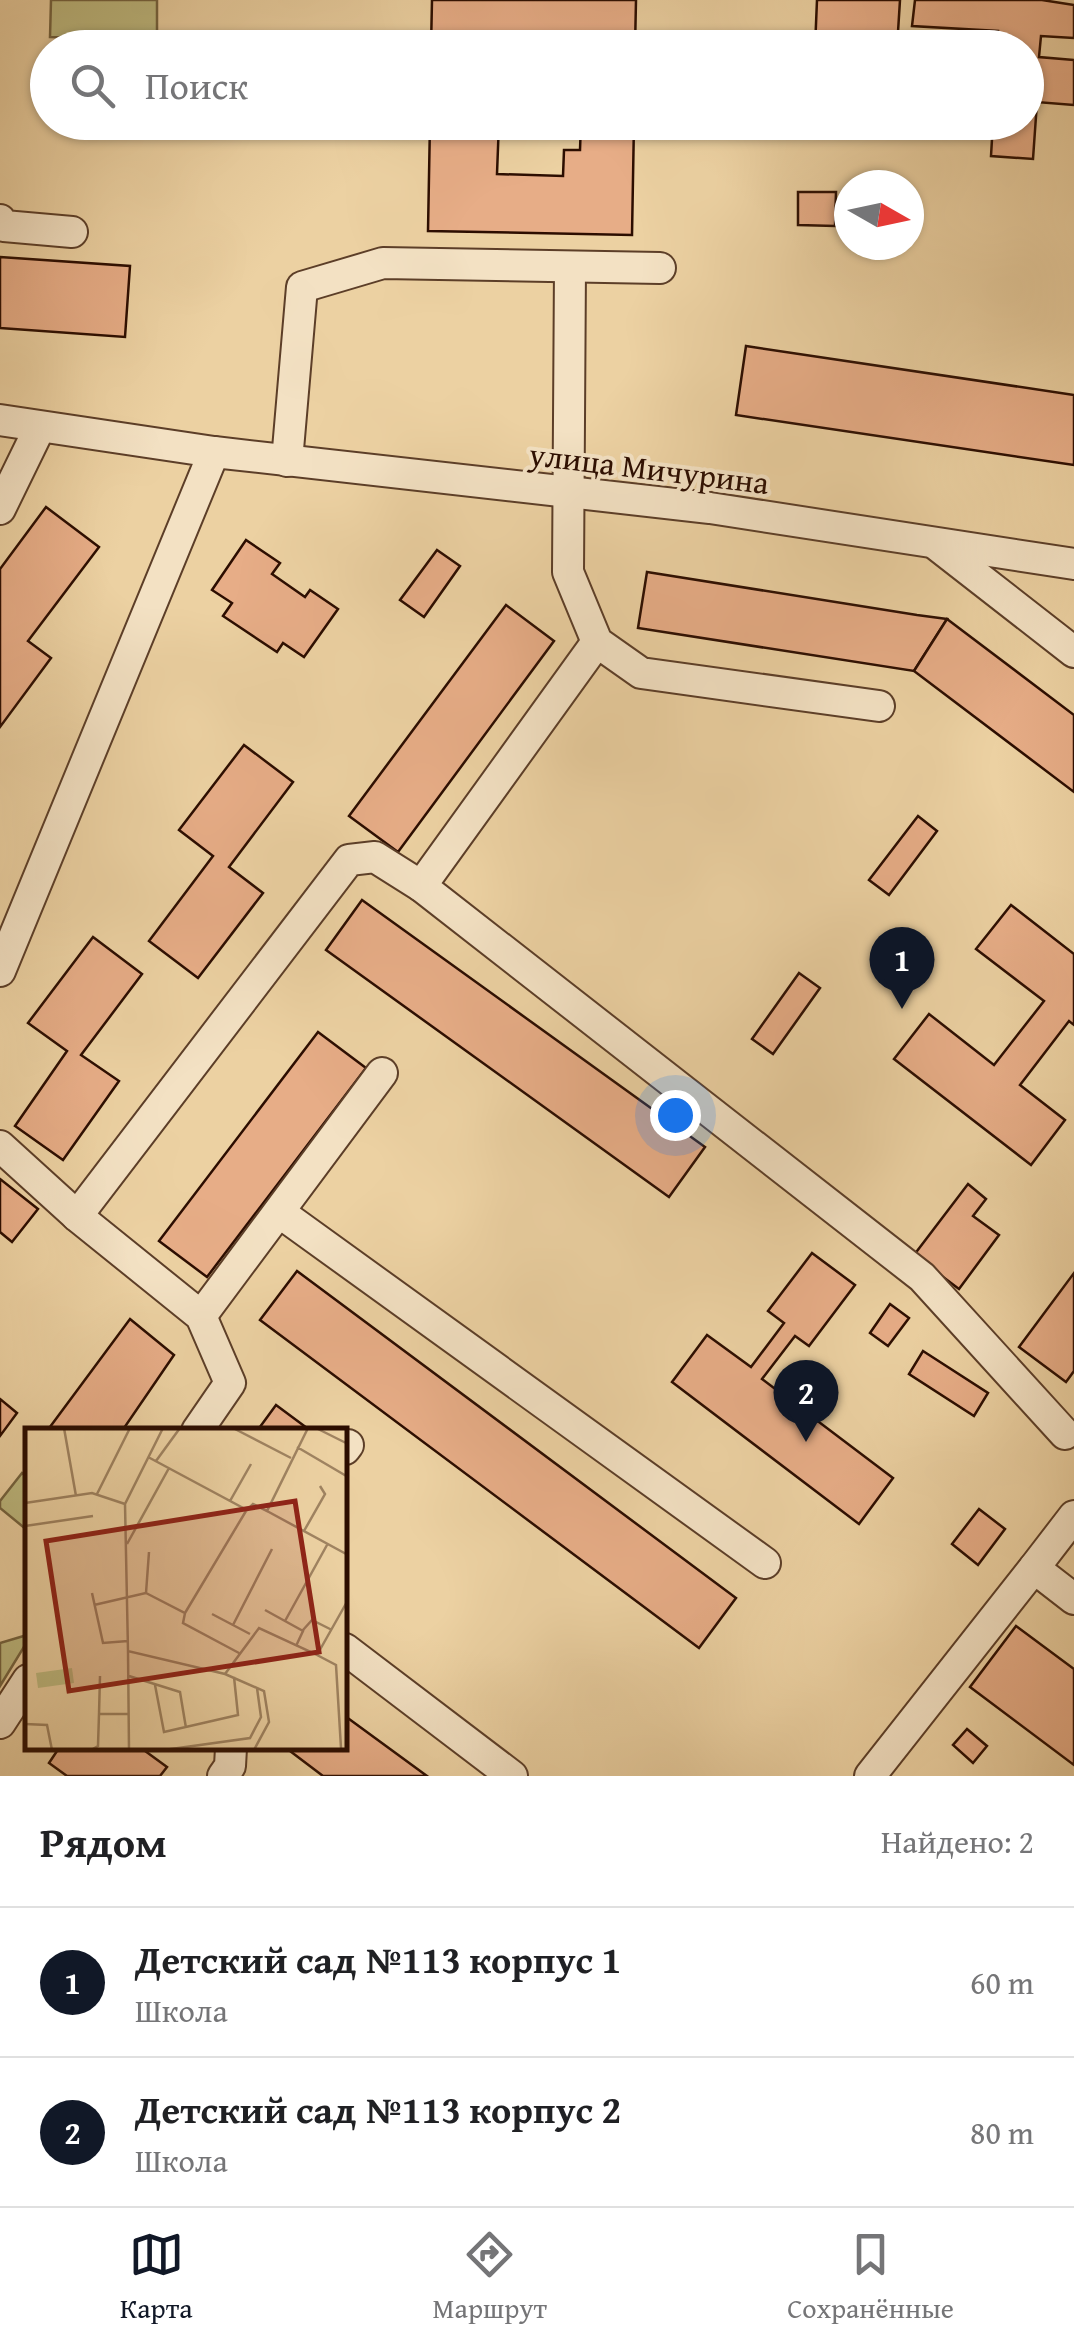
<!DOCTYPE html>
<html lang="ru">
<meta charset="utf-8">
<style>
:root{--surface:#fff;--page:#f2f2f2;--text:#202124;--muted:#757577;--line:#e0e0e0;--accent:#111827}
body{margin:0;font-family:"Gentium Book Plus",serif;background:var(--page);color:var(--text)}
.compass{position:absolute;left:834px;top:170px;width:90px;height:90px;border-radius:50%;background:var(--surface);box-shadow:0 2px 8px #0004;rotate:99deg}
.you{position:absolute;left:675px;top:1115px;width:35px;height:35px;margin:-25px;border:8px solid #fff;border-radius:50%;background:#1a73e8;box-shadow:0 0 0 15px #1a73e833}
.badge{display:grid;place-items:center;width:65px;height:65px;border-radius:50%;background:var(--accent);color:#fff;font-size:32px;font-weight:700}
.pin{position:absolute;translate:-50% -82px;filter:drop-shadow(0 2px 5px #0008)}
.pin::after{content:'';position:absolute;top:52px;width:35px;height:30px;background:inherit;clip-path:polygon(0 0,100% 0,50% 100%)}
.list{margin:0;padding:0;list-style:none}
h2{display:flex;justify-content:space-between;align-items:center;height:130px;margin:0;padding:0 40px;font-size:42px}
h2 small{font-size:32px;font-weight:400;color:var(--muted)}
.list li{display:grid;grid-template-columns:65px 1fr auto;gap:30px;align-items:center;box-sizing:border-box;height:150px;padding:0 40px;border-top:2px solid var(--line)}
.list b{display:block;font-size:38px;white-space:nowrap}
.list p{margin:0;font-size:32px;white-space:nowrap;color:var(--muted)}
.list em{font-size:32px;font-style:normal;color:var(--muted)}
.icon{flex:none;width:55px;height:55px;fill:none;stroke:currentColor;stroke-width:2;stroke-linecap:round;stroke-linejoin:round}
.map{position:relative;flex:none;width:1074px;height:1776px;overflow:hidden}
.search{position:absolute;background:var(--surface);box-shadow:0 2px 8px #0004;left:30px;right:30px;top:30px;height:110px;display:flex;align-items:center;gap:25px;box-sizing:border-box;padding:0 35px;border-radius:55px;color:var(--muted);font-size:38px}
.sheet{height:430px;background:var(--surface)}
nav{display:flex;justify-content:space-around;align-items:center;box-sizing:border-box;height:140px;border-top:2px solid var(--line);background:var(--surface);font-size:28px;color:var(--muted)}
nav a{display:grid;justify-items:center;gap:5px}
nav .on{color:var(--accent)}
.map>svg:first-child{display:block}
.green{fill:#beba80;stroke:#756440;stroke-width:2.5}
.building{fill:#e7ad87;stroke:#2c0d00;stroke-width:2.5}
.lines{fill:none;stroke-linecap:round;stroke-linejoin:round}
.minor-casing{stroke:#5c3e28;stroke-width:34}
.minor{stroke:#f3e1c3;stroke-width:30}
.labels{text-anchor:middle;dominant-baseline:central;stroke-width:8;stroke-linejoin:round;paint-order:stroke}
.street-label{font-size:32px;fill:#2c0d00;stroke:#f3e1c3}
.inset-road{fill:none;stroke:#9f8361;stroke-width:2.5}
.view{fill:#8f2418;fill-opacity:0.15;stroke:#8f2418;stroke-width:5}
.inset-edge{fill:none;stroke:#2c0d00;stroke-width:5}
</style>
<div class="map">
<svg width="1074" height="1776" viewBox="0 0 1074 1776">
<rect width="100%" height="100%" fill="#ecd1a2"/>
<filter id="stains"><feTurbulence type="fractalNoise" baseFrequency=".002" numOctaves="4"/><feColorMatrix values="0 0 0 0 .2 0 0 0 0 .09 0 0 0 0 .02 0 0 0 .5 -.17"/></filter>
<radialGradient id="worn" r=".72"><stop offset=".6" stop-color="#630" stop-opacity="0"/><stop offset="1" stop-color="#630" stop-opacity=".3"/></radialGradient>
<g class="green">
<path d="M51,0H157V39L50,37Z"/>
<path d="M22,1473L27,1477V1530L0,1508V1501Z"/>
<path d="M27,1635V1642L0,1686V1643Z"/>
</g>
<g class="building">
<path d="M432,0H636L635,48H431Z"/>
<path d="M817,0H900L897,48H815Z"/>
<path d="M915,0H1042L1074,5V38L1041,36L1039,57L1074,60V105L1037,102L1033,159L991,156L993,122H1026V48H997L998,31L912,26Z"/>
<path d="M430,122H499L497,174L563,176L564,150H580L581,122H634L632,235L428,231Z"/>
<path d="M798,192H836L835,226L798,225Z"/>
<path d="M0,257L130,266L125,337L0,328Z"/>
<path d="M746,346L1074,395V465L736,415Z"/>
<path d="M46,507L99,547L28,641L51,658L0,727V569Z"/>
<path d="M246,540L280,563L272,574L305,597L310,590L338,609L304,657L283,643L277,652L223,616L232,603L212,590Z"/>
<path d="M437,550L460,566L424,617L400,600Z"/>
<path d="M647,572L917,615L947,619L914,671L638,628Z"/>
<path d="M506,605L554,641L398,852L349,816Z"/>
<path d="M947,619L1074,715V792L914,671Z"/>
<path d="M244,745L293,782L229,867L263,893L198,978L149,941L213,856L179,830Z"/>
<path d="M918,816L937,831L889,895L869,880Z"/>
<path d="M362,900L705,1147L669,1197L326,950Z"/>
<path d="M1011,905L1074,954V1025L1069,1021L1020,1085L1065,1120L1031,1165L894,1059L929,1014L994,1065L1044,1001L976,949Z"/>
<path d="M93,937L142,974L81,1055L119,1081L63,1160L15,1126L67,1051L28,1023Z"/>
<path d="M799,973L820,988L773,1054L752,1039Z"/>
<path d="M318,1032L366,1068L207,1277L159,1241Z"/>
<path d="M0,1179L38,1209L12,1242L0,1232Z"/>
<path d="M968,1184L986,1199L973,1216L999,1235L959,1289L914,1255Z"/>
<path d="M812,1253L855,1285L809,1346L795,1336L762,1379L893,1478L859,1524L672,1382L707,1335L751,1367L784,1323L768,1311Z"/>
<path d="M297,1271L736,1598L699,1648L260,1320Z"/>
<path d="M1074,1273V1371L1066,1382L1019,1347Z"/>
<path d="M890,1304L909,1318L888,1346L870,1333Z"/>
<path d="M130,1319L174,1355L122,1431H47Z"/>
<path d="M923,1351L988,1393L974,1416L909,1374Z"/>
<path d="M0,1399L17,1413L0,1436Z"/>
<path d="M276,1405L311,1431H257Z"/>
<path d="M979,1509L1005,1529L978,1565L952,1544Z"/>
<path d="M1016,1626L1074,1669V1765L970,1687Z"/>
<path d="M345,1716L427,1776H323L286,1748H345Z"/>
<path d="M967,1729L987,1746L973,1763L953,1745Z"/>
<path d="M59,1748H141L167,1767L160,1776H67L49,1763Z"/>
</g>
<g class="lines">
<defs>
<g id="minor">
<path d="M0,220L4,226L72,232"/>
<path d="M570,267L568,572L597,642L641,673L879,706"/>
<path d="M0,420L214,452L0,971"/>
<path d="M214,452L710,508L1074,564"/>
<path d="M287,461L302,287L383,263L660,268"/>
<path d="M0,509L40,427"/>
<path d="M938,546L1074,652"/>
<path d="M597,642L421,886L922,1277L1065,1434"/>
<path d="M0,1146L77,1216L201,1316L230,1383L197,1431"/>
<path d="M279,1212L765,1563"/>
<path d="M77,1216L349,860L375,857L421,886"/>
<path d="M201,1316L382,1073"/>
<path d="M345,1449L348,1445"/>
<path d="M1074,1516L1034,1568L1074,1599"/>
<path d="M345,1649L512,1776"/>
<path d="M0,1723L28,1680"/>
<path d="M223,1776L230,1766L231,1748"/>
<path d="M870,1776L1034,1568"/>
</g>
</defs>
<use href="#minor" class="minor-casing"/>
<use href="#minor" class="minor"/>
</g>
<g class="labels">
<g class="street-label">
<text transform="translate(649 468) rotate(7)">улица Мичурина</text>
</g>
</g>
<g transform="translate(25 1428)">
<rect width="322" height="322" fill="#ecd1a2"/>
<path d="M47,240L49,255L13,260L11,245Z" fill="#beba80"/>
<path class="inset-road" d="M39,0L51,68M208,0L266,30M291,0L323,16M272,19L323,49M123,29L222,82L228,76L242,83L283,0M131,33L155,0M72,66L105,0M205,73L226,36M0,75L67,65L100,76M242,83L323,127M0,98L68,88M279,103L300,66L295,58M102,116L144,40M67,165L78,215L103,213M121,165L160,185L221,83M69,177L121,165L124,124M240,182L278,203L271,218M160,185L158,195L214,225M187,186L225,206M260,193L302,117M208,197L247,121M278,202L287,192L307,202M103,223L100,76L138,0M292,227L311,237L316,320M200,246L234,200L292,227L323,172M104,248L155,264L161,300M130,257L139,304L213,287L209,249M74,286L75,248M0,296L22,297L27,322M66,322L73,318L74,286H103M104,322L103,223L200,246L239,263L244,294L229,322M139,322L225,310L236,289L232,260"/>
<path class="view" d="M270,73L294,224L44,263L21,113Z"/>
<rect width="322" height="322" class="inset-edge"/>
</g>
<rect width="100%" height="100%" filter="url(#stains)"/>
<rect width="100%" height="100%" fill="url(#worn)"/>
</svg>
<svg class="compass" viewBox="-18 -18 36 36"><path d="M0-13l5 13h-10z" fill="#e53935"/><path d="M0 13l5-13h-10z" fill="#757577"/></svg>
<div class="you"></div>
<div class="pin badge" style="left:902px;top:1009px">1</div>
<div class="pin badge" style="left:806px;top:1442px">2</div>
<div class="search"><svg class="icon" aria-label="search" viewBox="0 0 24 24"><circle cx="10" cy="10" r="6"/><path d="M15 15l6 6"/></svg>Поиск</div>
</div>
<section class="sheet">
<h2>Рядом<small>Найдено: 2</small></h2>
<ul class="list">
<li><span class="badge">1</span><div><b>Детский сад №113 корпус 1</b><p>Школа</p></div><em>60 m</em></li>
<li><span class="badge">2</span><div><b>Детский сад №113 корпус 2</b><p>Школа</p></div><em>80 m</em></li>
</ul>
</section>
<nav>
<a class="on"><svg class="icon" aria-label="map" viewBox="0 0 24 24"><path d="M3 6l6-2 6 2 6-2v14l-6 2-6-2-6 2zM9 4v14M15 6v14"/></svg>Карта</a>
<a><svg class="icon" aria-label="directions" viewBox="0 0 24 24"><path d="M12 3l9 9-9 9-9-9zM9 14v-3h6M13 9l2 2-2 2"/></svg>Маршрут</a>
<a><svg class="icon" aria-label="saved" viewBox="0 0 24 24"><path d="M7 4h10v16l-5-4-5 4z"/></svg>Сохранённые</a>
</nav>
